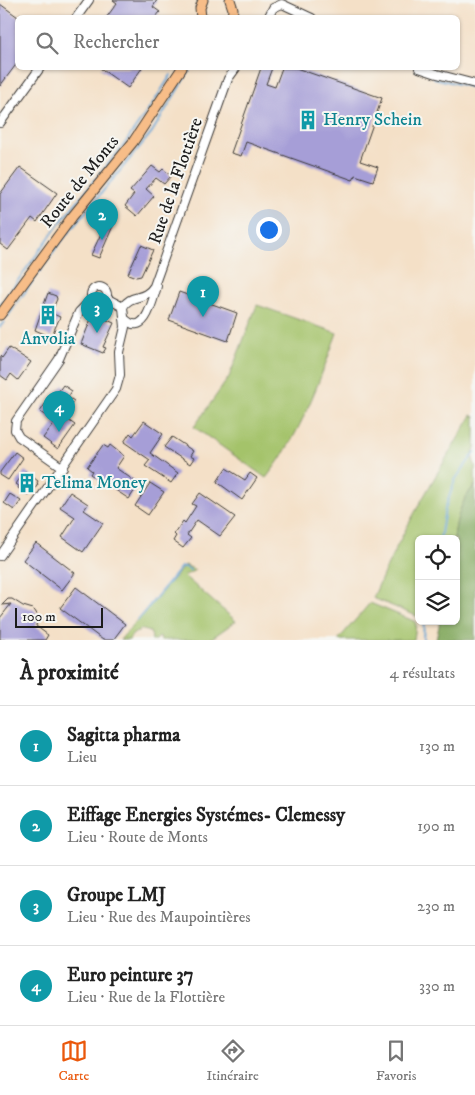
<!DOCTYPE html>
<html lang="fr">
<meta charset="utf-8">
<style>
:root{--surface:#fff;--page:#f6f6f6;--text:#222;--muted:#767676;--line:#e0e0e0;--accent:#ea580c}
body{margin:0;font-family:"IM FELL DW Pica",serif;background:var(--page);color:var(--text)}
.controls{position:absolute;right:15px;bottom:15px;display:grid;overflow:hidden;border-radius:8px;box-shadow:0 1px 4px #0004}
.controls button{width:45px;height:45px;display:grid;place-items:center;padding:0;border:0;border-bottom:1px solid var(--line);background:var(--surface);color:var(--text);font:25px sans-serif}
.scale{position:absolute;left:15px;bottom:12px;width:88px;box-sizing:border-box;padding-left:5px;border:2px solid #1c1c1c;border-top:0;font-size:14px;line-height:18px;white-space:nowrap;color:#1c1c1c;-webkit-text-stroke:4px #f6f6f2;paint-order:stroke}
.you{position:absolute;left:268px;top:229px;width:18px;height:18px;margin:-12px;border:4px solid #fff;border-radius:50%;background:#1a73e8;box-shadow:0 0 0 8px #1a73e833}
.badge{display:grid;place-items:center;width:32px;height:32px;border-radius:50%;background:var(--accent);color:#fff;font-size:16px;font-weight:700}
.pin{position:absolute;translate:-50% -41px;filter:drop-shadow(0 1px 2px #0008)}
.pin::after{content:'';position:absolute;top:26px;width:18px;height:15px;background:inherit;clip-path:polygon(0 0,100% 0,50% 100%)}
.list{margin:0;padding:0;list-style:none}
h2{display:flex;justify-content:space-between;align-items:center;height:65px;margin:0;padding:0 20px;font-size:21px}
h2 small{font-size:16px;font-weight:400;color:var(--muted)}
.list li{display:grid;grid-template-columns:32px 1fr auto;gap:15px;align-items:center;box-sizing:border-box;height:80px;padding:0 20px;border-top:1px solid var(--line)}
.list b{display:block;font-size:19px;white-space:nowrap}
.list p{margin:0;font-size:16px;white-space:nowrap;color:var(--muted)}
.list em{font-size:16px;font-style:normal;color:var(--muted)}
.icon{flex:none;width:28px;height:28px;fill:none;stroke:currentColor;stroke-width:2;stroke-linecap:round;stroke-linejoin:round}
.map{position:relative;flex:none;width:475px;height:640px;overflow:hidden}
.search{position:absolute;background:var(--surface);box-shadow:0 1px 4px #0004;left:15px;right:15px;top:15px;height:55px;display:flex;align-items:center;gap:12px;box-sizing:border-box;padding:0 18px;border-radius:8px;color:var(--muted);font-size:19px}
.sheet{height:385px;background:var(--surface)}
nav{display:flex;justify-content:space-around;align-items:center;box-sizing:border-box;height:70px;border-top:1px solid var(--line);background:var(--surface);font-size:14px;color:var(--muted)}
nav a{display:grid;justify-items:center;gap:2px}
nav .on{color:var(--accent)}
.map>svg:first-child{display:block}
.green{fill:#a4c36a;stroke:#607043}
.forest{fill:#83a95e;stroke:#50623d}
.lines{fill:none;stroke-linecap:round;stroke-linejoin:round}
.stream{stroke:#61a2d4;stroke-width:2}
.building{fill:#a69ed7}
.minor-casing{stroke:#3c3936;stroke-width:10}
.major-casing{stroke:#3c3936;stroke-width:11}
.minor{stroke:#fff;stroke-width:8}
.major{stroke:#f7bd88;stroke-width:9}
.labels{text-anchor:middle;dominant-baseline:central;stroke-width:4;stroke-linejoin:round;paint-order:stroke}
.culture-label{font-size:18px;fill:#0d838f;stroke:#f6f6f2;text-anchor:start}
.street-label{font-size:18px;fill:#1c1c1c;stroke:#f6f6f2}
</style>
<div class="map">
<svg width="475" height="640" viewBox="0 0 475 640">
<rect width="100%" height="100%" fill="#f6f6f2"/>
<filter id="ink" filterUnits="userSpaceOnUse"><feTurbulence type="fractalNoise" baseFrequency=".02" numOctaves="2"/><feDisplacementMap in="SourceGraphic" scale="10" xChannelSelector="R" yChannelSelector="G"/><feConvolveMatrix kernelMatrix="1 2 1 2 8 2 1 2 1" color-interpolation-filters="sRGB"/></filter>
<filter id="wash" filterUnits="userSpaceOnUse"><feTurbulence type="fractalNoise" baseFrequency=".0096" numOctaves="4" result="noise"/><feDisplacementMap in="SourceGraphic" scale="20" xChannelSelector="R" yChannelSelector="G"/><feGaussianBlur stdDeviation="1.12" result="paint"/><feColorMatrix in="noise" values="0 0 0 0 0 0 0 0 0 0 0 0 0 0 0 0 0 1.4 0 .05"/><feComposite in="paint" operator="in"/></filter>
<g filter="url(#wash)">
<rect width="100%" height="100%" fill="#f4e0c7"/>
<g class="green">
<path d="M257,305L337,333C318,384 301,435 266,478L194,427L229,377Z"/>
<path d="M472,415L475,417V447L472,456L475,466V485C461,500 456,519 454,539H419V617L373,598C400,533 436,475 472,415Z"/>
<path d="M185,565L195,570L184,576L236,621L209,640H161L160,636L156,640H151L152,637L150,632L141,629L132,635L129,640H120Z"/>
<path d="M370,603L414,621L416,624L414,640H338Z"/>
</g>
<path class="forest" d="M475,485V640H436L440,621H456V539H454C456,519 461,500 475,485Z"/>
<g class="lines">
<g class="stream">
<path d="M434,78L475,88"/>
<path d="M0,305L62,220L123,146L155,100L171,75"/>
<path d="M8,316L59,244L152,132L191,68"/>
<path d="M0,327L4,322"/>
<path d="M440,539L445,509L455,480L475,452"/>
<path d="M137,621L181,567H185L190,570"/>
<path d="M423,640L424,621"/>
</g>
</g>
<g id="blocks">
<g class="building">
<path d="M113,0H157L153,7L160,12L155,18H106L117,3Z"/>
<path d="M0,4L18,17V62L0,86Z"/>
<path d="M100,68H142L128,88Z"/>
<path d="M261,68H272L266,84L275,87L282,68H296L382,98L360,161L378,167L373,181L355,175L353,180L246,142L241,156L231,153Z"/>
<path d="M152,166L160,172L163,169L171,176L164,184L156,178L146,189L154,196L137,216L125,206L134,194L130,191Z"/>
<path d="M20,167L57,193L37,222L32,218L8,250L0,244V194Z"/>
<path d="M106,223L113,226L99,258L91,255Z"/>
<path d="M141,245L153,250L141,276L136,277L128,274Z"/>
<path d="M179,292L237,313L228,341L169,320Z"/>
<path d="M48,293L56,296L57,299L51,313L60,317L51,337L35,330Z"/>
<path d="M93,314L114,323L103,347L106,348L103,353L81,344Z"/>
<path d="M9,348L31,362L18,380L11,374L7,380L0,375V356L2,358Z"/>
<path d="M63,385L72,391L68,397L74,401L68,409L53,399Z"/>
<path d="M45,404L75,425L58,449L43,438L55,422L40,412Z"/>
<path d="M144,421L163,434L150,453L178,473L171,483L145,466L150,460L124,442L130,433L133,436Z"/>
<path d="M172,437L193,451L190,456L194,458L190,464L164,447Z"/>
<path d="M103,445L108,448L110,445L124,456L116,468L139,484L129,499L105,483L104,484L90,474L92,471L87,467Z"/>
<path d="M15,452L23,458L8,480L0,475V472Z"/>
<path d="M226,468L245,480L250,473L257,478L242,500L217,482Z"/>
<path d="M25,471L38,481L37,483L38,484L33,492L31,491L28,495L18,488L19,486L16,484Z"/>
<path d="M150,483L164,492L148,515L135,506Z"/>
<path d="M70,492L88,504L84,510L103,523L83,552L62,537L75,517L60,507Z"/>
<path d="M200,493L235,517L220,536L197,520L187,535L191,538L183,548L173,541L176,536L174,534L183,521L185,523L196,506L192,504Z"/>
<path d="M10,494L21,501L14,510L4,503Z"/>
<path d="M36,543L75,573L62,590L23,560Z"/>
<path d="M76,587L125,624L113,640H103L60,608Z"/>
<path d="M8,599H12L23,606L33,609L35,611L38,616L36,626L48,635L45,640H0V618L11,604L2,605Z"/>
</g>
</g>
</g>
<g filter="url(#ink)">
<use href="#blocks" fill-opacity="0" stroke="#3c3936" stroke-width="1"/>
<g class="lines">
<defs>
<g id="minor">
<path d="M76,18L89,0"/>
<path d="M268,18L273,8L282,4L312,18"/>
<path d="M419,68L437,74L475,84"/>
<path d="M0,123L40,68"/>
<circle cx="99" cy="295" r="8"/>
<path d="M106,298L123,307"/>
<path d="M124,318C145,340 153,299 157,286"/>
<path d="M63,468L19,437L15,430L16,421L59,359L79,312L92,299"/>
<path d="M0,556L116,389L120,375L119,352L125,327L123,307C131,293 144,302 154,286L228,79L236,68"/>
</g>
<g id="major">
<path d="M230,0L233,9L232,18"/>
<path d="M201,18L200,8L203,0"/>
<path d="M0,315L72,217L133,142L182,68"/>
</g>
</defs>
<use href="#minor" class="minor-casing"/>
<use href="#major" class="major-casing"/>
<use href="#minor" class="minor"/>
<use href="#major" class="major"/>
</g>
</g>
<defs>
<symbol id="building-bare" viewBox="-9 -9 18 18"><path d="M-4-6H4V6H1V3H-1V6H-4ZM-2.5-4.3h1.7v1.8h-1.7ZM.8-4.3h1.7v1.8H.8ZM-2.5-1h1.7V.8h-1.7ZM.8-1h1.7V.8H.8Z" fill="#0f9aa8" stroke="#f6f6f2" stroke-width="2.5" paint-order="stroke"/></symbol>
</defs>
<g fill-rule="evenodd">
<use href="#building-bare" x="294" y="106" width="28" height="28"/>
<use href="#building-bare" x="34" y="301" width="28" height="28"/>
<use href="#building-bare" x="13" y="469" width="28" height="28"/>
</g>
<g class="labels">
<g class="culture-label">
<text x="323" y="120">Henry Schein</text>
<text x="48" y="339" text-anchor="middle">Anvolia</text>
<text x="42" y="483">Telima Money</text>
</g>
<g class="street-label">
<text transform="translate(176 181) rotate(-71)">Rue de la Flottière</text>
<text transform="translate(80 182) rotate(-51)">Route de Monts</text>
</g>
</g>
</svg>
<div class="controls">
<button><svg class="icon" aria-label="locate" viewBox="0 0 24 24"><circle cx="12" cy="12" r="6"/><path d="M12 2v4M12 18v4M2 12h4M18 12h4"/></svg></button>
<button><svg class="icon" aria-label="layers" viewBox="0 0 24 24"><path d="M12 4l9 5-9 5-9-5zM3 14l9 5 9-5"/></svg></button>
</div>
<div class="scale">100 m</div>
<div class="you"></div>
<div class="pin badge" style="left:203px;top:317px;background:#0f9aa8">1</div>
<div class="pin badge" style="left:102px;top:240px;background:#0f9aa8">2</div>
<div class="pin badge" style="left:97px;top:333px;background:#0f9aa8">3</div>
<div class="pin badge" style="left:59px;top:432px;background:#0f9aa8">4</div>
<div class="search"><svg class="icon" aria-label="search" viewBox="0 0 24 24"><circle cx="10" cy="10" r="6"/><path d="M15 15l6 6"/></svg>Rechercher</div>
</div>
<section class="sheet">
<h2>À proximité<small>4 résultats</small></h2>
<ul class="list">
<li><span class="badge" style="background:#0f9aa8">1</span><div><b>Sagitta pharma</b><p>Lieu</p></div><em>130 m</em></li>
<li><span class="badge" style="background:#0f9aa8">2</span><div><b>Eiffage Energies Systémes- Clemessy</b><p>Lieu · Route de Monts</p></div><em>190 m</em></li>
<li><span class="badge" style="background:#0f9aa8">3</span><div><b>Groupe LMJ</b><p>Lieu · Rue des Maupointières</p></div><em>230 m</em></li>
<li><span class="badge" style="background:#0f9aa8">4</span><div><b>Euro peinture 37</b><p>Lieu · Rue de la Flottière</p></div><em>330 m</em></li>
</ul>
</section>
<nav>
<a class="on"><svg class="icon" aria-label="map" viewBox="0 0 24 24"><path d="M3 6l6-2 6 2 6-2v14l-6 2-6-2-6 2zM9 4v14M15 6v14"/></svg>Carte</a>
<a><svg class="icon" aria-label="directions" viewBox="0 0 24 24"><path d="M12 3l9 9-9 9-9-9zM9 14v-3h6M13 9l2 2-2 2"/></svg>Itinéraire</a>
<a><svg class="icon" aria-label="saved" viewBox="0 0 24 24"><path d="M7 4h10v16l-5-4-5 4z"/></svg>Favoris</a>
</nav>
